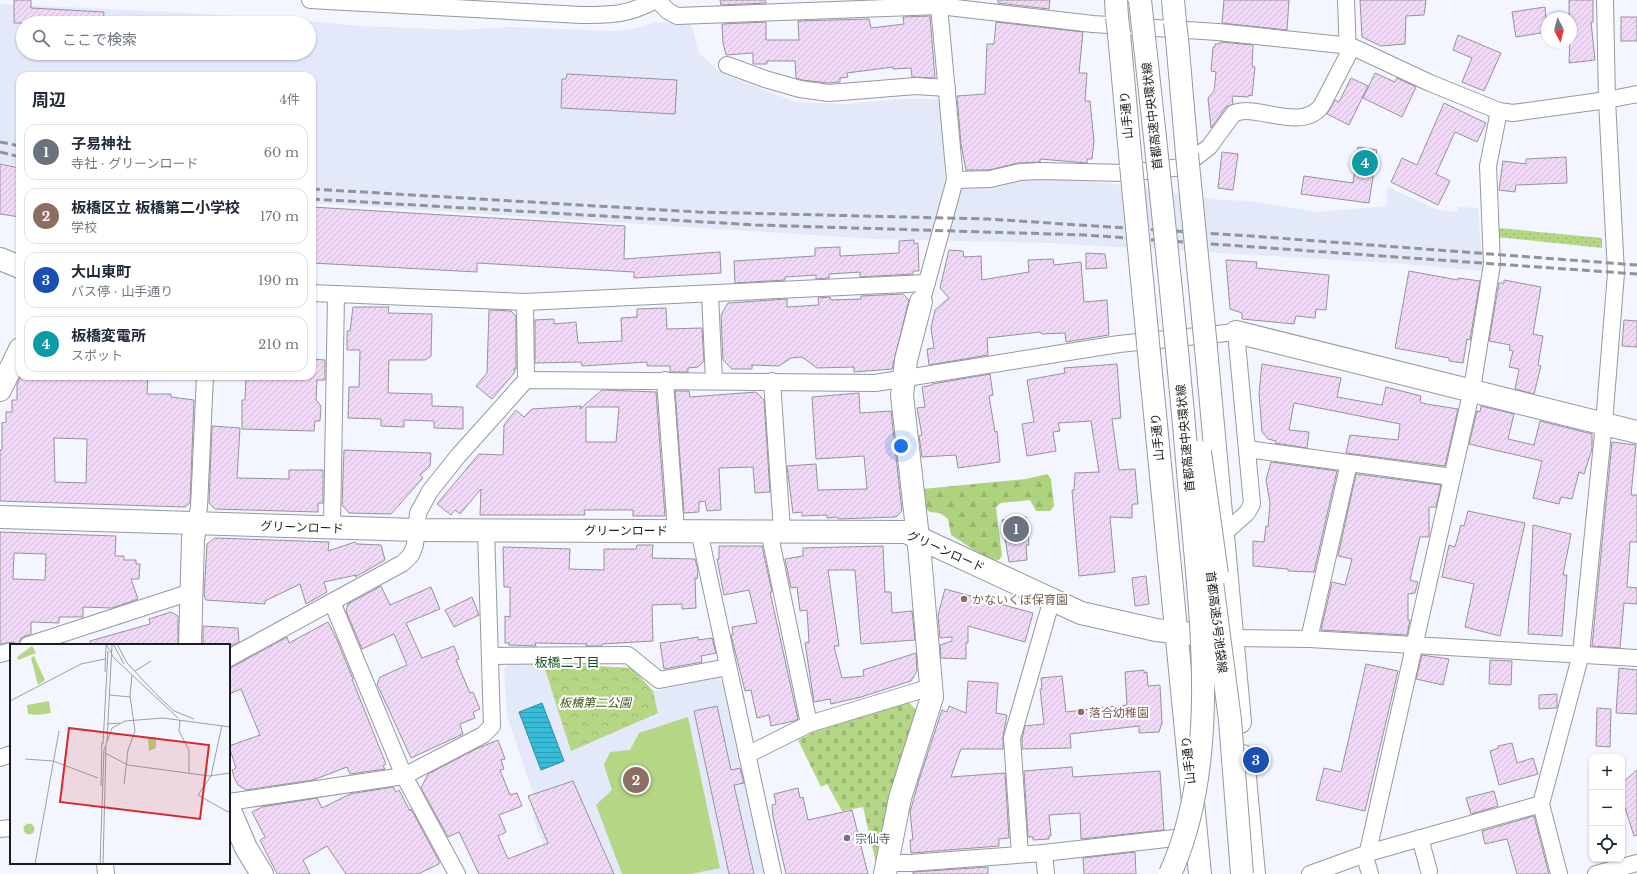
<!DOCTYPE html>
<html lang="ja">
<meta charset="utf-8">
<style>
:root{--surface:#fff;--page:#f2f2f3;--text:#1f2937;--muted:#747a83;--line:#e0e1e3;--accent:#2563eb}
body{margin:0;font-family:"Libre Baskerville","Noto Sans JP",serif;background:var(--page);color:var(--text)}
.controls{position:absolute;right:12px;bottom:12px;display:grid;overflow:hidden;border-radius:8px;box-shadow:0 1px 3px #0004}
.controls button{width:36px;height:36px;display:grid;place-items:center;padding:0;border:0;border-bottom:1px solid var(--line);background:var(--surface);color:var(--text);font:20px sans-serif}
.compass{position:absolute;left:1541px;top:12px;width:36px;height:36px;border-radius:50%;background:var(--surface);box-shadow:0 1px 3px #0004;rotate:173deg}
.you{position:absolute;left:901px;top:446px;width:14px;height:14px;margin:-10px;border:3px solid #fff;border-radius:50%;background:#1a73e8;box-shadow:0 0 0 6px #1a73e833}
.badge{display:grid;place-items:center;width:26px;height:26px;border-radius:50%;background:var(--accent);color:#fff;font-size:13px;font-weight:700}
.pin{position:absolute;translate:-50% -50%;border:2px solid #fff;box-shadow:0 1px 4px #0006}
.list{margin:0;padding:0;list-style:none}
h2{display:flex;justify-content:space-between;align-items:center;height:52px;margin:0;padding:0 16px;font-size:17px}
h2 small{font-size:13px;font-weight:400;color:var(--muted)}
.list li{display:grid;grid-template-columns:26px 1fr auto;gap:12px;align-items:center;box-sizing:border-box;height:56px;margin:0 8px 8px;padding:0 8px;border:1px solid var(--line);border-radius:12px}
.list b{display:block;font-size:15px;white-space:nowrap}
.list p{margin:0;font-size:13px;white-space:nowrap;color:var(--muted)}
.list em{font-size:13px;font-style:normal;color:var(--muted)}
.icon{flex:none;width:22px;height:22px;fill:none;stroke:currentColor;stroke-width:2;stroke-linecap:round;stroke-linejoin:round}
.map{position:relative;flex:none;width:1637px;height:874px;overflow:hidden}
.search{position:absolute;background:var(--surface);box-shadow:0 1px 3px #0004;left:16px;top:16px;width:300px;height:44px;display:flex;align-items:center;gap:10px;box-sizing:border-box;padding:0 14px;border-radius:22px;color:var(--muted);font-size:15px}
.panel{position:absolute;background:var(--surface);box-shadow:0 1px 3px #0004;left:16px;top:72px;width:300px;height:308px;border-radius:12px}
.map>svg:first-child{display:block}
.built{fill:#e3e9f8;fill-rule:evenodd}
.grass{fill:url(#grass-dots)}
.forest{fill:url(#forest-firs)}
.cemetery{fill:url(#cemetery-stones)}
.park{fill:url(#park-crowns)}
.pitch{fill:#b5d785}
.water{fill:url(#water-rules);stroke:#2f8da0}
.building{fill:url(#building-hatch);stroke:#979298;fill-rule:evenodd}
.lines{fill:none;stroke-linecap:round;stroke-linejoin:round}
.street-casing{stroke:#9699a0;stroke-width:18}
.secondary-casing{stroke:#9699a0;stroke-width:24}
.primary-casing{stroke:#9699a0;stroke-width:24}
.street{stroke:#fff;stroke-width:16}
.secondary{stroke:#fff;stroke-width:22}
.primary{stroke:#fff;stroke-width:22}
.rail{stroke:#919399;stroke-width:3;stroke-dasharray:8 4;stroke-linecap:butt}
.primary-bridge-casing{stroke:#9699a0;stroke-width:24;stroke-linecap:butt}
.highway-bridge-casing{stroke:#9699a0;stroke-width:24;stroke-linecap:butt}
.primary-bridge{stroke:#fff;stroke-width:22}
.highway-bridge{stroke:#fff;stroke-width:22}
.education-dot{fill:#8d6e63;stroke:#fff;stroke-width:1.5}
.worship-dot{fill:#6b7280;stroke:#fff;stroke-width:1.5}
.labels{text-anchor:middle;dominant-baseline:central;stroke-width:4;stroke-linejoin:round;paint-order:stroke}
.street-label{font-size:12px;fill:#1b1c1e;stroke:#fff}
.education-label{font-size:12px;fill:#785e54;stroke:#fff;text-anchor:start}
.park-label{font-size:12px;font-style:italic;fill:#40561b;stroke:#fff}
.worship-label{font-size:12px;fill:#5b616d;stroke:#fff;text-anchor:start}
.neighbourhood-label{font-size:13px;fill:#105426;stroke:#fff}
.inset-road{fill:none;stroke:#9d9fa5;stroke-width:1}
.view{fill:#d62828;fill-opacity:0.15;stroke:#d62828;stroke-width:2}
.inset-edge{fill:none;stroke:#1b1c1e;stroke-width:2}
</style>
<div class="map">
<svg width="1637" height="874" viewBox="0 0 1637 874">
<defs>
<pattern id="grass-dots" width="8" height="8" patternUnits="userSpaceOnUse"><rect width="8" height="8" fill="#b5d785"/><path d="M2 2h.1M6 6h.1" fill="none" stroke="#9bb872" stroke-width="1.8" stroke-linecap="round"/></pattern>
<pattern id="forest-firs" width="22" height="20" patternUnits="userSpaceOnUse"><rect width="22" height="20" fill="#afd27e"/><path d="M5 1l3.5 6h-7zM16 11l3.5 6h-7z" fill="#96b46c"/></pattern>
<pattern id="cemetery-stones" width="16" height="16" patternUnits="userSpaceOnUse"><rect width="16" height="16" fill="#b5d785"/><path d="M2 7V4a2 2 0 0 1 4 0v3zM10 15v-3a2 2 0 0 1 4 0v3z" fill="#9bb872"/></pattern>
<pattern id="park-crowns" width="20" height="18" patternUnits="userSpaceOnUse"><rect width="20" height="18" fill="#b5d785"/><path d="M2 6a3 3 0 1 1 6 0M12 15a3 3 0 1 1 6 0" fill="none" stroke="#9bb872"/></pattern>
<pattern id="water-rules" width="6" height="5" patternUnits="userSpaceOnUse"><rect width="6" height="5" fill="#38bdd8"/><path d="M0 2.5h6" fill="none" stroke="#2e99af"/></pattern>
<pattern id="building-hatch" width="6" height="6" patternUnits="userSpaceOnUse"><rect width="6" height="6" fill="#f1daf7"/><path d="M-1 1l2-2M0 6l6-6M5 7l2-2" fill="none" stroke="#cebad3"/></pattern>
</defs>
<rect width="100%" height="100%" fill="#f3f6ff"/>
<g class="built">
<path d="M0,4L170,12L287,19L359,26L462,30L511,27L611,31L634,29L657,22L691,24L699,53L718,70L726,75L795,102L847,104L899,99H938L942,109L945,185L1035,176L1107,183L1221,200L1251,201L1318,212L1386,206L1388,187L1438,210L1457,212L1458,207L1478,208L1483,271L1392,263L1049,243L874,239L312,203V76H20V166L0,163ZM23,23H309V53H23Z"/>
<path d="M509,663H543L657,713L653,691L718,678L723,682L765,874H555L533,818L538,808L507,716L504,669Z"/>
</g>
<path class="grass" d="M1499,228L1602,238V248L1497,237Z"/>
<path class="forest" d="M1047,474L1051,479L1054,506L1050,511H1036L1030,500L1001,503L996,507L1002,556L999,560L988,559L951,535L948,519L940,513L930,512L922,506V489L1026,479Z"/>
<path class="cemetery" d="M909,702L918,713L878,872L863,807L842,811L827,784L821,787L798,740L816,731Z"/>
<path class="park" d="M543,663L632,668L653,691L658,713L571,751Z"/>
<path class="pitch" d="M688,717L720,868L691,874H622L596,805L612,790L604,765L610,752L630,750L639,733Z"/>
<path class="water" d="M542,703L564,761L541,770L519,712Z"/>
<g class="building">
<path d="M14,0H31V8L104,12L103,23H14Z"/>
<path d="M720,0H765L766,3L721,5Z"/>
<path d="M998,0H1050L1049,9L998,3Z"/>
<path d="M1224,0H1289L1287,30L1222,23Z"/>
<path d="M1360,0H1426L1424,15L1406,16L1405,44L1381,46L1362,37Z"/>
<path d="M1569,0H1593V22H1591L1595,60L1569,63L1571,18H1569Z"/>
<path d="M1545,7L1547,32L1516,37L1512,12Z"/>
<path d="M930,16L935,78L912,77L911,68L893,69V67L847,73L848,77L840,78V82L828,83L802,80L796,78L795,61H767V64H753V53L726,55L723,43L722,24L766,22V40H799L798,21L869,19L871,28L904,24L903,17Z"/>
<rect x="1621" y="17" width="16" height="24"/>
<path d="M996,22L1083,32L1079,73H1087L1085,101H1090L1094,141L1092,159H1087V163L1040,159V162L1018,163L989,170H966L961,144L957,96L985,94L987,44H994Z"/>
<path d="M1458,35L1501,53L1484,91L1462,82L1472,58L1453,50Z"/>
<path d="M1220,42L1253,45L1252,66L1255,67L1252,96L1249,95L1248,97L1232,96L1233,104L1226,107L1211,128L1208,98L1214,91L1216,72L1211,71L1213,47H1215V44H1219Z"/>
<path d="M1375,73L1395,82L1397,78L1416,87L1402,117L1363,98Z"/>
<path d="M567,74L677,80L675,114L561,108L562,79H566Z"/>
<path d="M1351,78L1368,86L1349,125L1327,114L1335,100L1339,102Z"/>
<path d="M1444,103L1486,123L1477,142L1455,132L1436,174L1450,181L1438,205L1391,182L1402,158L1417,165Z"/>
<path d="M1358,147L1377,150L1369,203L1301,194L1304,176L1353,183Z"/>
<path d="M1222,152L1238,154L1233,190L1218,188Z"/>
<path d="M1566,157L1567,183L1516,185L1515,192L1499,190L1503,161L1526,164V159Z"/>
<path d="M0,164L20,168V217L0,214Z"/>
<path d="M312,207L625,226L624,259L720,252L721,273L634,278V272L477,263V272L312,263Z"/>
<path d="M914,240V244L918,243L919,271H913V274L860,277V272L829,274V278L816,279V275L785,277V280L735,283L734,261L815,256V248L840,247V256L899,253V241Z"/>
<path d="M949,250L963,251L964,257L981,256L982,280L1029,272L1028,260L1053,259L1054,265L1081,262L1084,302L1107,300L1109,335L1066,342L1065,333L1042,334L1040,332L987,338L988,355L929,365L927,349L934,348L931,328L935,310L949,298L940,288Z"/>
<path d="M1086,253L1105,254L1107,268L1086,269Z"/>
<path d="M1226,260L1257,262L1256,268L1329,275L1326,310L1316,309L1315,318L1296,316L1294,324L1242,319V313L1230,309Z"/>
<path d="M1409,271L1458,280V278L1480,281L1470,340L1467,339L1463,363L1449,361V358L1395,348Z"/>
<path d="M1504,280L1541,287L1533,334L1543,336L1538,365L1541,366L1534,394L1515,389L1519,369L1509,367L1513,351L1509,350L1510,345L1489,341L1499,283H1504Z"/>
<path d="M903,294L909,300L892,369L854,372V367L817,368L802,357L791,358L779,366L752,365V369H732L723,360L721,315L728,303L787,299V307L819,305L818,298L830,297L831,300L861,299V296Z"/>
<path d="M353,307H389L388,313L432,314L431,356L425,360H389L388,393L432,394V406L463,407V429L434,428V421L404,420V427L381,426V419L348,418L349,387H359L360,350H347V331H350Z"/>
<path d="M666,308L667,329L702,328L704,361L698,367L688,368V372H670V366H647V362L582,366L581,362L535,363V320L554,319V324L576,322L578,343L622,341L621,318L637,317V309Z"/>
<path d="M489,310L511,311L516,316V369H514L515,372L492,399L476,386L487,373Z"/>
<path d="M1624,320L1637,321V347L1622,346Z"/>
<path d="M312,359L325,360V380H317L316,400L321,406L320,421H315L314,431L242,429V400H245L246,376H312Z"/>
<path d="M1117,364L1121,418L1112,419L1119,470L1135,469L1138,504H1133L1132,506V518L1110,517L1115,572L1079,576L1072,490H1074L1075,473L1099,472L1091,421L1058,423L1060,431L1053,432L1056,451L1027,456L1022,424L1034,422L1027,380L1065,373L1064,368Z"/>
<path d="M1262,364L1341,378L1337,397L1382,405L1386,387L1421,396L1420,402L1426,404L1458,409L1445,466L1346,453L1350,435L1398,440L1400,424L1294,403L1289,430L1309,432L1307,448L1275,443L1276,441L1268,439L1262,432L1259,393Z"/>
<path d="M990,374L993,395L989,396L995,432L997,431L1000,462L958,468L956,455L922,457L919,436L922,435L917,408L925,407L922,387L932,385V384Z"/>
<path d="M21,376H148L147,394H171V397L194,400L190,503L185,507L0,501V450H2V423L6,422V412H12V400H17V384ZM54,438L87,439L86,483L55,482Z"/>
<path d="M602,390L656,392L665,516H633V510H584L585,515H480L481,489L460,514L455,510L451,515L437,504L479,454L503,455L504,425L516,410L524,417L532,409L581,406L580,409ZM586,407H619L616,442H586Z"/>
<path d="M675,391H689L690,397L756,392L764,400L770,492L755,493L753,467L719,468L721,510L707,511L705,501L699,502V512L684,513Z"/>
<path d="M859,393L860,413L891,411L902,511L896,517L838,519L837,517L827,518V515L802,516V512L793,513L787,466L816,464L818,490L867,489L864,456L816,459L812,397Z"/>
<path d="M1481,406L1514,414L1508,439L1534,445L1540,421L1592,434V449L1584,474L1579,472L1572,499L1561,497L1559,504L1533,498L1542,461L1469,444L1477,411L1480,412Z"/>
<path d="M212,426L240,428L237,478L289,479V470H323V503H318V512L215,509L209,503Z"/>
<path d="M1612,442L1636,445L1631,495H1637V542H1630L1627,587L1637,588V604L1624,603L1620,648L1592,646Z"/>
<path d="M344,450L431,453L430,466L420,475L423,478L391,514L349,513L342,505Z"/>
<path d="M1271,462L1337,471L1314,572L1288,571V569L1253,566V541L1264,542L1266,526L1268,527L1270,503L1266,480Z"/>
<path d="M1356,474L1441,485L1436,507H1429V537H1420L1410,580L1418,582L1415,593L1408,594V620H1410L1407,635L1321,630L1332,582L1345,585L1352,559L1338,556Z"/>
<path d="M1468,511L1525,523L1500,636L1465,627L1474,584L1442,577L1449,545L1455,547L1461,525L1464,526Z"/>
<path d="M1026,517L1029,545H1026L1027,560L1009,562L1002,520Z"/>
<path d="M1533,525L1571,534L1563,575H1567L1562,636L1528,634Z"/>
<path d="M0,532L116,536L115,556H124V560H136V564H140L139,579H131L138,599L112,608L83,607V617H59V623L31,622V634L21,638L19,645L13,642L0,644ZM14,553L46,554L45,580L13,579Z"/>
<path d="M215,538L329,542L328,551L355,542L357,544L381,545L385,560L355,577L356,575L324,582L327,592L306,604L300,584L265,601V604L206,600L204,595L207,544Z"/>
<path d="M637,545H653L652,558L695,559L698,570L697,579L695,578L696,608L682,609V604L652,605L653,641L602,644V646H586L587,644L535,643L536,646L509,645V643H505V616L510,617V587H504L503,547L570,549L569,569L604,570V549H636Z"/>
<path d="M719,546H762L772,592H770L798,719L794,721L771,726L769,715L757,718L751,690L745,691L731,635H733L732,627L757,623L749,590L724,595L717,559H719Z"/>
<path d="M883,546L885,592H891L892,613L912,611L915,640L861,644L855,570H828L839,646H834L842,678L864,676L863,670L916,653L917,671L911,681L861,697L831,704L830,699L814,702L805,643L809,642L807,610L800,611L797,587L791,588L785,559L803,556V548Z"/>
<path d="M1146,576L1149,604L1135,606L1132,578Z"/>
<path d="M381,586L390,605L431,587L440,609L406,623L422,658L454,646L459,659L456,660L470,693L473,692L480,709L473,712L475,718L460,724L463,734L411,758L377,684L380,677L407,665L394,634L362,649L346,611L348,604Z"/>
<path d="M945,589L1033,613L1025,642L968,626V643H966V659L941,658L940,645L952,641V637L940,638L938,615Z"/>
<path d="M472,597L479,615L454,627L445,610Z"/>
<path d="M171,612L178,616V645H91L90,641L150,624L149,619Z"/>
<path d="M328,622L337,640L353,679H352L386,764L383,766L385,769L350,774L347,767L313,780L246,790L238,785L234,777L232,770L236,768L229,746L260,735L241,689L229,694V669L287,637L289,643Z"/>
<path d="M203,626L238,628L239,642L233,645H203Z"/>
<path d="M698,637V640L712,638L716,653L701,656L702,662L664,669L660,643Z"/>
<path d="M1422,655L1449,659L1443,685L1416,679Z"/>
<path d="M1490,660L1512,661L1511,685L1489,684Z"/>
<path d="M1366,664L1398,671L1365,811L1316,800L1324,768L1341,772Z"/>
<path d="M1619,668L1637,670V714L1616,713Z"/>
<path d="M1144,670V673L1147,672L1148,686L1160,685L1162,723L1159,732L1139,733V726L1070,734L1071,748L1022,749V739L1025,726L1044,724L1040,689H1042L1041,678L1062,676L1066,712L1127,705L1125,672Z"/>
<path d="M968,681L998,683L996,713L1007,715L1003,736V749H961L951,777L1005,773L1009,838L999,839V846L911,853L910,840H913L910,812L919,780L942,710L947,712L949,706L966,713Z"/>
<path d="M1557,694V708L1539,709V695Z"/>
<path d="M717,706L731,770L740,768L744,783L734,785L754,874H729L694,711Z"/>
<path d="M1597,708L1611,709L1610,747L1596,746Z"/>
<path d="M498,740L505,759L501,760L504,769L500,770L510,795L517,793L522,806L499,815L506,832L498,836L508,859L548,843L528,796L573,781L614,874H479L459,832L448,837L421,788L428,774L476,749Z"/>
<path d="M1512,743L1517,763L1533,758L1538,774L1499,785L1490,751L1499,748L1498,746Z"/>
<path d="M1072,767L1073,777L1160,771L1164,830L1081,839L1080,813L1049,815L1051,836H1049V839L1033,840V837H1028L1024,771Z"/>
<path d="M1637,770V835L1634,836L1622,798V783Z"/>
<path d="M393,787L396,792L399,790L410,811L411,809L439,861V864L418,874H346L327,846L303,860L310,874H277L260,840L265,837L252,812L262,807L317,798L322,808L350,794Z"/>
<path d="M798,788L800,798L803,797L808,820L852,810L868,874H786L773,817L772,805L776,804L774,794Z"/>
<path d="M1494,791L1498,806L1471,814L1466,798Z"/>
<path d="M1534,816L1549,874H1517L1507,839L1485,844L1482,831Z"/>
<path d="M1135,852L1136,874H1084L1083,858Z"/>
<path d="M988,867V874H913V872Z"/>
</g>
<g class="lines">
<defs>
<g id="street">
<path d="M310,0L581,15C612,15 628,15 656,0"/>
<path d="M657,0L668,11L677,16L939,6L1093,24L1218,32L1342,45L1355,48L1430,83L1499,111L1513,113L1607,100L1637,94"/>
<path d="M727,65L765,79L800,89L829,93L916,86L947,88"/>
<path d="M955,180L990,179L1020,172L1041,171L1126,173L1183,167L1209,147L1234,113C1238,112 1242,111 1246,111C1269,111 1306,129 1322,105L1348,55L1346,0"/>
<path d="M312,293L525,302L927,283"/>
<path d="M924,293L955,180L939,6L937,0"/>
<path d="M710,294L714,381"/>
<path d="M525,302L526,380"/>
<path d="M665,380L676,531"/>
<path d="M772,381L782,531"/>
<path d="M1247,449L1452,477"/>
<path d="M196,523L199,507L205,376"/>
<path d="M332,528L336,294"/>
<path d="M699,531L773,874"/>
<path d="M769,531L809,724"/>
<path d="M332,602L404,776L457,874"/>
<path d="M1232,638L1309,639L1637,658"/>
<path d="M1309,639L1349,463"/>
<path d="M28,645L191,592"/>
<path d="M0,654L11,651"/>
<path d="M490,656L628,655L659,680L728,667"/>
<path d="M229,658L403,563L411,555L415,545L418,513L430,491L458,456L526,380L875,383L1119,344L1236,332L1252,504L1247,513L1223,534"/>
<path d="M747,755L809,724L931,687"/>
<path d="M0,758L11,754"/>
<path d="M229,802L404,776L483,735L492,726L486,530"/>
<path d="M0,829L11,828"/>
<path d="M1420,838L1429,871"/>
<path d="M1044,853L1046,874"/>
<path d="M1020,854L1012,738L1052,599"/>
<path d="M105,863L106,874"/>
<path d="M887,863H910L1044,853L1192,836"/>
<path d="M1310,874L1368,853L1541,804"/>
<path d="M1370,874L1366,860L1472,389L1492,264L1488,166L1499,111"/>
<path d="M1559,874L1541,804L1581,654L1604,423L1616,273L1607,100L1605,0"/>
<path d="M1596,874L1637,863"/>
</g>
<g id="secondary">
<path d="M0,259L20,267"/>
<path d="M1236,332L1637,432"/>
<path d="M0,390L20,349"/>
<path d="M0,517L416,530L906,532L1081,613L1156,630L1220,637"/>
<path d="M190,645L193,539L196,523"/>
<path d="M229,808L246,848L262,874"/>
<path d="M885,874L900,798L932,697L920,556L902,395L906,360L921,302"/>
</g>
<g id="primary">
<path d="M1116,0L1117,17"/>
<path d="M1173,0L1175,22"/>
<path d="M1119,34L1131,165"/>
<path d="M1177,39L1187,154"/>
<path d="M1206,348L1240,722"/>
<path d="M1149,353L1200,874"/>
<path d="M1243,756L1254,874"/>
</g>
</defs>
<use href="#street" class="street-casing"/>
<use href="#secondary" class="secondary-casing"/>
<use href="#primary" class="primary-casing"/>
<use href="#street" class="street"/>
<use href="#secondary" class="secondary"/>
<use href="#primary" class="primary"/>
<g class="rail">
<path d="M0,142L20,146"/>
<path d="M0,152L20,157"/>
<path d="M312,189L698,212L987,219L1251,236L1637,265"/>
<path d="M312,199L756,225L1085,235L1637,274"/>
</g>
<defs>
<g id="primary-bridge">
<path d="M1117,17L1119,34"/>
<path d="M1175,22L1177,39"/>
<path d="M1187,154L1206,348"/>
<path d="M1131,165L1149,353"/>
</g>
<g id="highway-bridge">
<path d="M1140,0C1157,157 1175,314 1188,471C1198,598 1224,755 1170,874"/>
<path d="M1200,452L1217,574"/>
<path d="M1209,559L1230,720L1242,874"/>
</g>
</defs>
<use href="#primary-bridge" class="primary-bridge-casing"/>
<use href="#highway-bridge" class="highway-bridge-casing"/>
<use href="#primary-bridge" class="primary-bridge"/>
<use href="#highway-bridge" class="highway-bridge"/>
</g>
<g class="education-dot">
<circle cx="964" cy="599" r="4"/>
<circle cx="1081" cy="712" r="4"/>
</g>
<circle class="worship-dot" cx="847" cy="838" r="4"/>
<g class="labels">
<g class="street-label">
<text transform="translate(1126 115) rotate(-95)">山手通り</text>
<text transform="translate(1152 116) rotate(-96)">首都高速中央環状線</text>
<text transform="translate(1157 437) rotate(-95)">山手通り</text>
<text transform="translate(1185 438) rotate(-95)">首都高速中央環状線</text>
<text transform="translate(302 527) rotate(2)">グリーンロード</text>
<text x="626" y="530">グリーンロード</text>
<text transform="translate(946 551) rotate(24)">グリーンロード</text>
<text transform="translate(1217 622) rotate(83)">首都高速5号池袋線</text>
<text transform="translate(1188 760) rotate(-96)">山手通り</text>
</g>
<g class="education-label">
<text x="972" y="599">かないくぼ保育園</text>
<text x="1089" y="712">落合幼稚園</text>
</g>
<g class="park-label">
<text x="595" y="702">板橋第二公園</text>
</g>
<g class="worship-label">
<text x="855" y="838">宗仙寺</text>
</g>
<g class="neighbourhood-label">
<text x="567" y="662">板橋二丁目</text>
</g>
</g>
<g transform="translate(10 644)">
<rect width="220" height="220" fill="#f3f6ff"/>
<path d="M22,2L26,9L8,16L7,13ZM24,12L35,36L28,41L21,14Z" fill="#b5d785"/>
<path d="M39,57L41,69L27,71L18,70L17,61ZM146,93V104L139,107L138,94ZM13.5 185a5.5 5.5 0 1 1 11 0a5.5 5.5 0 1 1-11 0Z" fill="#b5d785"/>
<path class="inset-road" d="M96,0L104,14L168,74M103,0L114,20M107,0L117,19L150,54L164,67L184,75M125,27L141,17M95,28L96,1M100,51L120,53M0,57L71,20L95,15M170,76L169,87L179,106V129M97,80L110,79M212,81L201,132L188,151L218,168L220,166M97,97L102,0M93,100L98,7M95,109L118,121L199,132L220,129M15,115L43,117L88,134M114,140L118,106L125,87L120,52L122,31M91,142L92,98M25,220L49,87M90,220L94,106L102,84L115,77L153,74L220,83M93,220L96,103"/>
<path class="view" d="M59,84L199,101L190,175L50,158Z"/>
<rect width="220" height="220" class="inset-edge"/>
</g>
</svg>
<div class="controls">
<button>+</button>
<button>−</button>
<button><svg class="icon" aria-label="locate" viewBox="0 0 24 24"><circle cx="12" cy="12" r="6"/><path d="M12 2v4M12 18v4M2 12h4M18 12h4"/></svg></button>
</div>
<svg class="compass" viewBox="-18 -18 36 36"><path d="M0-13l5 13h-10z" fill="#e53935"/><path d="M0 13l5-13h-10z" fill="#747a83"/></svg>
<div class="you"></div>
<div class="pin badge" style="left:1016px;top:529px;background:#6b7280">1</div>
<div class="pin badge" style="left:636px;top:780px;background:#8d6e63">2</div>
<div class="pin badge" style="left:1256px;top:760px;background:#1a4fb4">3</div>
<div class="pin badge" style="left:1365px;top:163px;background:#0f9aa8">4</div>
<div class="search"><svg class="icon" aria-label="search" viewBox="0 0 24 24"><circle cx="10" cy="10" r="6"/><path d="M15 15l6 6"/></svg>ここで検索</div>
<section class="panel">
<h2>周辺<small>4件</small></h2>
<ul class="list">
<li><span class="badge" style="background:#6b7280">1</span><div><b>子易神社</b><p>寺社 · グリーンロード</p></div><em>60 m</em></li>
<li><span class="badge" style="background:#8d6e63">2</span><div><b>板橋区立 板橋第二小学校</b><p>学校</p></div><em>170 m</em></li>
<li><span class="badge" style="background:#1a4fb4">3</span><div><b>大山東町</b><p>バス停 · 山手通り</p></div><em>190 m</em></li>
<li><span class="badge" style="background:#0f9aa8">4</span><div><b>板橋変電所</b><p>スポット</p></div><em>210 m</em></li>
</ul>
</section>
</div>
